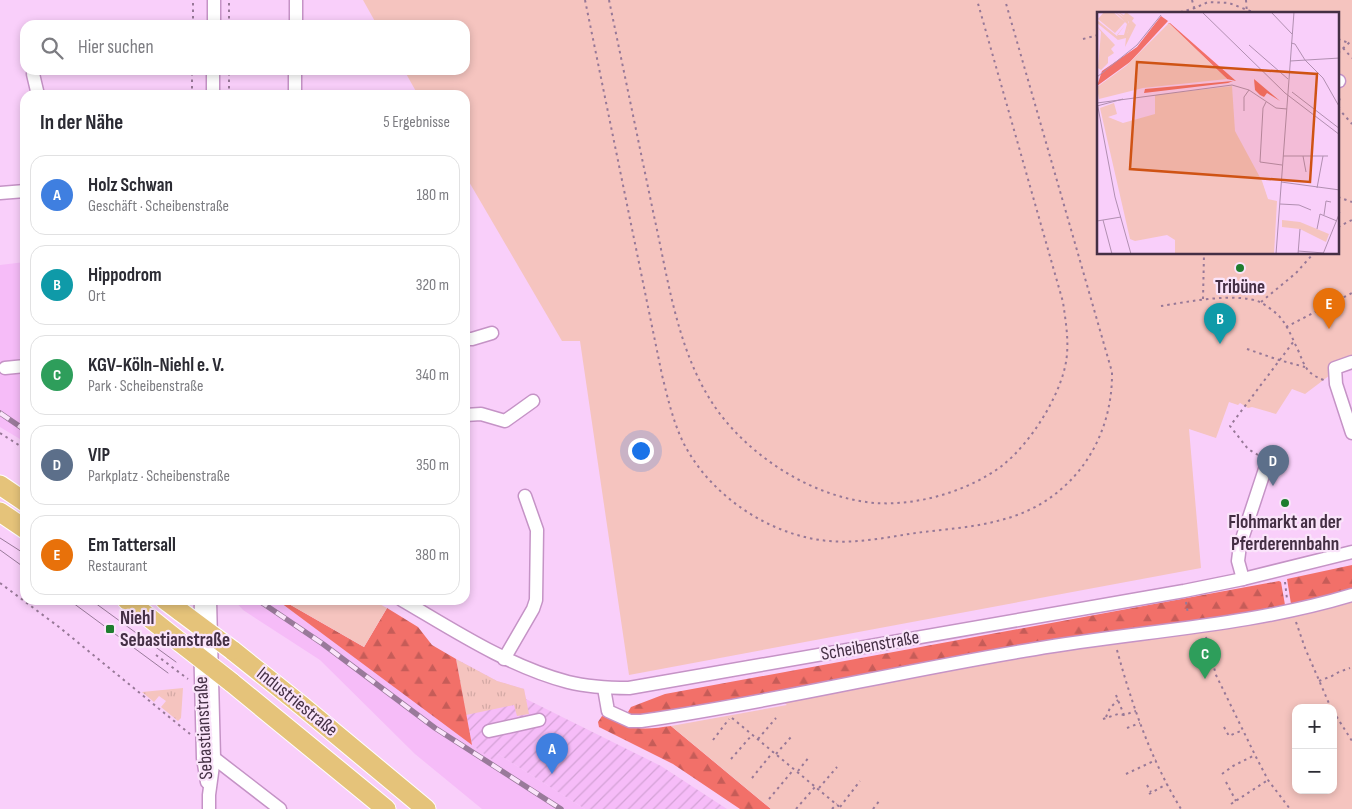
<!DOCTYPE html>
<html lang="de">
<meta charset="utf-8">
<style>
:root{--surface:#fff;--page:#f2f2f3;--text:#2b2b33;--muted:#7c7c81;--line:#e1e1e2;--accent:#111827}
body{margin:0;font-family:"Sofia Sans Condensed",sans-serif;background:var(--page);color:var(--text)}
.controls{position:absolute;right:15px;bottom:15px;display:grid;overflow:hidden;border-radius:10px;box-shadow:0 2px 8px #0003}
.controls button{width:45px;height:45px;display:grid;place-items:center;padding:0;border:0;border-bottom:1px solid var(--line);background:var(--surface);color:var(--text);font:25px sans-serif}
.you{position:absolute;left:640px;top:450px;width:18px;height:18px;margin:-12px;border:4px solid #fff;border-radius:50%;background:#1a73e8;box-shadow:0 0 0 8px #1a73e833}
.badge{display:grid;place-items:center;width:32px;height:32px;border-radius:50%;background:var(--accent);color:#fff;font-size:16px;font-weight:700}
.pin{position:absolute;translate:-50% -41px;filter:drop-shadow(0 1px 2px #0008)}
.pin::after{content:'';position:absolute;top:26px;width:18px;height:15px;background:inherit;clip-path:polygon(0 0,100% 0,50% 100%)}
.list{margin:0;padding:0;list-style:none}
h2{display:flex;justify-content:space-between;align-items:center;height:65px;margin:0;padding:0 20px;font-size:21px}
h2 small{font-size:16px;font-weight:400;color:var(--muted)}
.list li{display:grid;grid-template-columns:32px 1fr auto;gap:15px;align-items:center;box-sizing:border-box;height:80px;margin:0 10px 10px;padding:0 10px;border:1px solid var(--line);border-radius:15px}
.list b{display:block;font-size:19px;white-space:nowrap}
.list p{margin:0;font-size:16px;white-space:nowrap;color:var(--muted)}
.list em{font-size:16px;font-style:normal;color:var(--muted)}
.icon{flex:none;width:28px;height:28px;fill:none;stroke:currentColor;stroke-width:2;stroke-linecap:round;stroke-linejoin:round}
.map{position:relative;flex:none;width:1352px;height:809px;overflow:hidden}
.search{position:absolute;background:var(--surface);box-shadow:0 2px 8px #0003;left:20px;top:20px;width:450px;height:55px;display:flex;align-items:center;gap:12px;box-sizing:border-box;padding:0 18px;border-radius:15px;color:var(--muted);font-size:19px}
.panel{position:absolute;background:var(--surface);box-shadow:0 2px 8px #0003;left:20px;top:90px;width:450px;height:515px;border-radius:15px}
.map>svg:first-child{display:block}
.built{fill:#f6bcf8}
.industrial{fill:url(#industrial-furrows)}
.grass{fill:url(#grass-tufts)}
.forest{fill:url(#forest-firs)}
.green{fill:#f5c4bf;fill-rule:evenodd}
.lines{fill:none;stroke-linecap:round;stroke-linejoin:round}
.minor-casing{stroke:#c593c6;stroke-width:15}
.highway-casing{stroke:#fff;stroke-width:21}
.path{stroke:#977897;stroke-width:2;stroke-dasharray:2.5 4;stroke-linecap:butt}
.minor{stroke:#fff;stroke-width:12}
.highway{stroke:#e5c37a;stroke-width:19}
.tram{stroke:#997a9a;stroke-width:1}
.rail-casing{stroke:#997a9a;stroke-width:5.5}
.rail{stroke:#fae4fa;stroke-width:4;stroke-dasharray:11;stroke-linecap:butt}
.highway-bridge-casing{stroke:#fff;stroke-width:21;stroke-linecap:butt}
.highway-bridge{stroke:#e5c37a;stroke-width:19}
.poi-dot{fill:#1e7d2e;stroke:#fae4fa;stroke-width:2}
.labels{text-anchor:middle;dominant-baseline:central;stroke-width:4.5;stroke-linejoin:round;paint-order:stroke}
.poi-label{font-size:19px;font-weight:bold;fill:#442f44;stroke:#fae4fa}
.street-label{font-size:19px;fill:#442f44;stroke:#fae4fa}
.inset-road{fill:none;stroke:#b18fb1;stroke-width:1}
.view{fill:#cf5314;fill-opacity:0.15;stroke:#cf5314;stroke-width:2.5}
.inset-edge{fill:none;stroke:#442f44;stroke-width:2.5}
</style>
<div class="map">
<svg width="1352" height="809" viewBox="0 0 1352 809">
<defs>
<pattern id="industrial-furrows" width="10" height="10" patternUnits="userSpaceOnUse" patternTransform="scale(1.25)"><rect width="10" height="10" fill="#f6bcf8"/><path d="M-1 1l2-2M0 10L10 0M9 11l2-2" fill="none" stroke="#d4a2d6"/></pattern>
<pattern id="grass-tufts" width="24" height="20" patternUnits="userSpaceOnUse" patternTransform="scale(1.25)"><rect width="24" height="20" fill="#f5c4bf"/><path d="M3 7l-1-3M5 7V3M7 7l1-3M15 17l-1-3M17 17v-4M19 17l1-3" fill="none" stroke="#d3a9a5"/></pattern>
<pattern id="forest-firs" width="22" height="20" patternUnits="userSpaceOnUse" patternTransform="scale(1.25)"><rect width="22" height="20" fill="#f27069"/><path d="M5 1l3.5 6h-7zM16 11l3.5 6h-7z" fill="#c65c58"/></pattern>
</defs>
<rect width="100%" height="100%" fill="#f9cffa"/>
<g class="built">
<path d="M25,262V442L0,427V265Z"/>
<path d="M234,600H277L494,760L498,754L585,809H482L415,754L320,660L243,610Z"/>
</g>
<path class="industrial" d="M456,659L497,681L524,689L526,699L661,766L727,809H585L498,754L494,761L472,745Z"/>
<g class="grass">
<path d="M456,659L497,681L524,689L529,714L517,716L514,705L466,715Z"/>
<path d="M183,688L181,718L178,721L161,707L166,701L159,696L154,702L142,692Z"/>
</g>
<g class="forest">
<path d="M1352,565V592L1291,604L1287,579Z"/>
<path d="M1279,581L1281,582L1285,605L1278,610L746,701L630,716L628,712L631,707L665,694Z"/>
<path d="M277,600H282L364,647L387,608L418,627L432,645L456,659L472,745Z"/>
<path d="M602,716C611,718 617,722 625,725C640,731 656,728 671,726L771,809H740L673,764L599,727L598,722Z"/>
</g>
<g class="green">
<path d="M363,0H1352V365L1338,369L1305,394L1292,389L1276,414L1252,407L1248,408L1240,403L1238,405L1229,402L1216,438L1189,429L1201,568L629,675L580,341H562L465,175V95H418L404,70H465V25H377ZM1098,14H1338V254H1098Z"/>
<path d="M1352,599V809H771L671,726L787,705L780,699ZM1296,708H1333V790H1296Z"/>
<path d="M282,600H372L387,608L364,647Z"/>
</g>
<g class="lines">
<defs>
<g id="minor">
<path d="M214,25V0"/>
<path d="M296,25V1"/>
<path d="M33,74L38,95"/>
<path d="M1338,81H1339"/>
<path d="M213,95V70"/>
<path d="M295,95V70"/>
<path d="M0,193L25,191"/>
<path d="M465,339H472L492,333"/>
<path d="M1352,362L1335,368L1336,384L1352,433"/>
<path d="M5,368L25,366"/>
<path d="M465,415L481,414L505,421L533,401"/>
<path d="M1243,579L1238,561L1240,545L1268,460"/>
<path d="M201,600L200,638L203,758L207,782"/>
<path d="M402,600C455,631 508,666 568,682C588,687 609,688 629,688L1184,591L1243,579L1352,552"/>
<path d="M504,659L533,609L536,600L537,530L525,496"/>
<path d="M604,688L608,711L630,721H641C774,702 904,670 1035,649C1140,631 1250,626 1352,595"/>
<path d="M489,731L539,720"/>
<path d="M214,758L280,809"/>
<path d="M209,809V795L214,758L210,600"/>
</g>
<g id="highway">
<path d="M0,485L25,502"/>
<path d="M0,512L25,529"/>
<path d="M127,600L181,643"/>
<path d="M165,600L181,612"/>
<path d="M232,650L302,706L426,809"/>
<path d="M231,682L386,809"/>
</g>
</defs>
<use href="#minor" class="minor-casing"/>
<use href="#highway" class="highway-casing"/>
<g class="path">
<path d="M585,0L662,375C668,399 673,422 684,444C711,496 770,536 829,541C860,544 892,536 923,532C949,529 976,527 1001,520C1070,503 1113,442 1112,372L1005,0"/>
<path d="M609,0C624,72 639,144 654,216C669,283 678,358 720,414C756,461 816,498 875,503C918,506 969,491 1003,465C1030,443 1057,401 1065,367C1070,345 1066,324 1063,302L977,0"/>
<path d="M1192,0L1196,14"/>
<path d="M1246,0L1247,14"/>
<path d="M1174,14L1195,8L1208,2L1229,3L1258,14"/>
<path d="M193,25V0"/>
<path d="M229,25V0"/>
<path d="M1083,39L1098,35"/>
<path d="M1338,39L1349,43"/>
<path d="M1343,48L1352,58"/>
<path d="M1338,53L1352,40"/>
<path d="M192,95V70"/>
<path d="M229,95V70"/>
<path d="M1338,99L1342,100"/>
<path d="M1338,108L1352,124"/>
<path d="M1338,197L1352,202"/>
<path d="M1338,227L1352,220"/>
<path d="M1203,299L1204,254"/>
<path d="M1261,302L1296,273L1313,254"/>
<path d="M1161,306C1187,302 1235,292 1260,302C1266,305 1275,312 1279,316C1288,326 1292,338 1298,350C1305,366 1306,374 1324,380"/>
<path d="M1286,327L1352,293"/>
<path d="M1247,349L1279,360L1305,367"/>
<path d="M0,433L25,449"/>
<path d="M1258,455L1248,449L1230,426L1294,341"/>
<path d="M1285,582L1287,599"/>
<path d="M0,583L59,627L190,734"/>
<path d="M1186,602L1188,614"/>
<path d="M1296,622L1305,648L1331,708"/>
<path d="M1206,637L1216,675L1256,757L1268,780L1290,809"/>
<path d="M1117,650C1132,705 1151,760 1181,809"/>
<path d="M156,655L188,679"/>
<path d="M1319,681L1332,676L1339,672L1350,668"/>
<path d="M1116,695L1124,715L1136,711"/>
<path d="M1333,711L1352,741"/>
<path d="M1106,717L1110,708L1118,700"/>
<path d="M732,718L842,809"/>
<path d="M1103,719L1118,714L1124,715"/>
<path d="M1224,727L1229,736L1243,730"/>
<path d="M1127,728L1140,723"/>
<path d="M758,739L776,718"/>
<path d="M713,740L729,719"/>
<path d="M776,754L791,737"/>
<path d="M731,759L752,735"/>
<path d="M798,771L809,757"/>
<path d="M1126,774L1156,760"/>
<path d="M1222,774L1233,766L1255,755"/>
<path d="M752,778L773,752"/>
<path d="M1226,782L1236,801"/>
<path d="M1147,785L1151,792"/>
<path d="M819,788L837,767"/>
<path d="M1149,794L1167,784"/>
<path d="M769,799L794,769"/>
<path d="M1231,804L1268,780"/>
<path d="M840,807L860,781"/>
<path d="M796,809L815,787"/>
<path d="M832,809L837,804"/>
<path d="M873,809L880,800"/>
</g>
<use href="#minor" class="minor"/>
<use href="#highway" class="highway"/>
<g class="tram">
<path d="M0,538L25,554"/>
<path d="M0,550L25,568"/>
<path d="M69,600L168,673"/>
<path d="M91,600L176,662"/>
</g>
<defs>
<g id="rail">
<path d="M0,413L25,430"/>
<path d="M258,600L323,644L435,728L561,809"/>
</g>
</defs>
<use href="#rail" class="rail-casing"/>
<use href="#rail" class="rail"/>
<defs>
<g id="highway-bridge">
<path d="M181,612L232,650"/>
<path d="M181,643L231,682"/>
</g>
</defs>
<use href="#highway-bridge" class="highway-bridge-casing"/>
<use href="#highway-bridge" class="highway-bridge"/>
</g>
<g class="poi-dot">
<circle cx="1240" cy="268" r="5"/>
<circle cx="1285" cy="503" r="5"/>
<rect x="105" y="624" width="10" height="10" rx="2.5"/>
</g>
<g class="labels">
<g class="poi-label">
<text x="1240" y="287">Tribüne</text>
<text x="1285" y="522">Flohmarkt an der<tspan x="1285" dy="22">Pferderennbahn</tspan></text>
<text x="120" y="618" text-anchor="start">Niehl<tspan x="120" dy="22">Sebastianstraße</tspan></text>
</g>
<g class="street-label">
<text transform="translate(870 646) rotate(-10)">Scheibenstraße</text>
<text transform="translate(297 702) rotate(39)">Industriestraße</text>
<text transform="translate(204 728) rotate(-93)">Sebastianstraße</text>
</g>
</g>
<g transform="translate(1097 12)">
<rect width="242" height="242" fill="#f9cffa"/>
<path d="M21,0L27,3L29,0L37,6L35,9L39,13L28,35L29,26L21,28L31,20L32,10ZM0,14L18,33L14,37L17,41L11,45V51L4,58L1,56L4,20Z" fill="#f5c4bf"/>
<path d="M64,4L71,9L33,50L0,74L5,59L40,35ZM71,11H73L139,69L130,67ZM157,67L183,89L170,81L167,85L163,83L158,78ZM136,69L131,71L47,81L48,77Z" fill="#f27069"/>
<path d="M7,0H16L28,10L18,21L1,7ZM18,0L30,7L33,14L30,22L21,28L0,11V8L20,24L28,13L20,23H27L30,12ZM72,11L130,67L46,76L2,87L0,75L29,54ZM135,74L138,119L165,169L171,187L180,189L177,242H78V228L70,223L38,229L33,227L3,96L17,91L20,102L11,105L26,111L58,102V83ZM185,208L203,210L232,222L229,230L203,217L185,215Z" fill="#f5c4bf"/>
<path class="inset-road" d="M105,0L188,81L243,123M174,0L195,22M194,31L198,32L208,48L226,66L243,96M152,33L191,67M193,49L243,46M0,65L40,33L64,3M195,80L243,117M0,90L18,185L34,242M169,90L166,96L163,150L185,153M0,91L135,73L152,78L179,96L190,97M0,94L26,87M147,99V85L152,78M186,144H231M206,144L209,160M184,170L243,178M220,176L226,144M183,192L202,193L214,198M227,203L229,189L234,190M6,208L15,242M0,209L24,205M220,217L223,202L240,209M201,239L227,241M179,242L197,0M201,242L203,217M226,242L243,200"/>
<path class="view" d="M40,50L220,62L213,170L33,157Z"/>
<rect width="242" height="242" class="inset-edge"/>
</g>
</svg>
<div class="controls">
<button>+</button>
<button>−</button>
</div>
<div class="you"></div>
<div class="pin badge" style="left:552px;top:774px;background:#3f7fe0">A</div>
<div class="pin badge" style="left:1220px;top:344px;background:#0f9aa8">B</div>
<div class="pin badge" style="left:1205px;top:679px;background:#2e9e5b">C</div>
<div class="pin badge" style="left:1273px;top:486px;background:#5c6f8a">D</div>
<div class="pin badge" style="left:1329px;top:329px;background:#e8710a">E</div>
<div class="search"><svg class="icon" aria-label="search" viewBox="0 0 24 24"><circle cx="10" cy="10" r="6"/><path d="M15 15l6 6"/></svg>Hier suchen</div>
<section class="panel">
<h2>In der Nähe<small>5 Ergebnisse</small></h2>
<ul class="list">
<li><span class="badge" style="background:#3f7fe0">A</span><div><b>Holz Schwan</b><p>Geschäft · Scheibenstraße</p></div><em>180 m</em></li>
<li><span class="badge" style="background:#0f9aa8">B</span><div><b>Hippodrom</b><p>Ort</p></div><em>320 m</em></li>
<li><span class="badge" style="background:#2e9e5b">C</span><div><b>KGV-Köln-Niehl e. V.</b><p>Park · Scheibenstraße</p></div><em>340 m</em></li>
<li><span class="badge" style="background:#5c6f8a">D</span><div><b>VIP</b><p>Parkplatz · Scheibenstraße</p></div><em>350 m</em></li>
<li><span class="badge" style="background:#e8710a">E</span><div><b>Em Tattersall</b><p>Restaurant</p></div><em>380 m</em></li>
</ul>
</section>
</div>
